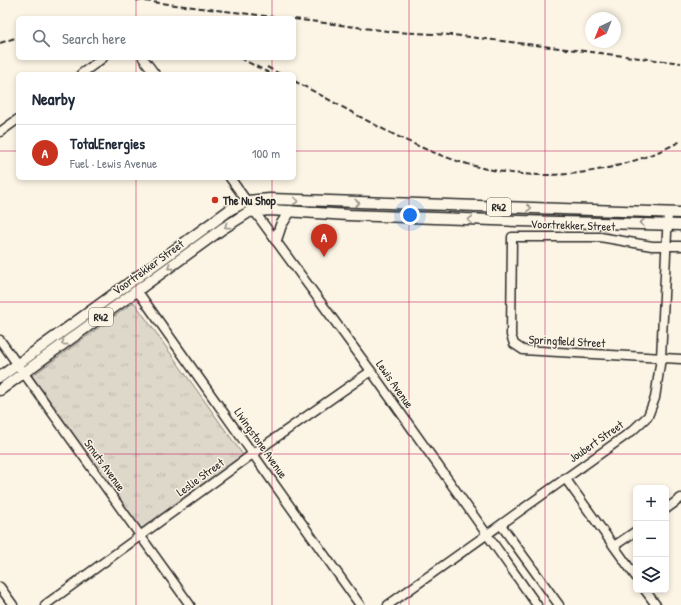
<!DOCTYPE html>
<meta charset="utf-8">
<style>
:root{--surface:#fff;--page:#f6f6f7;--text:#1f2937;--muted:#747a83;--line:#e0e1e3;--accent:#c8321e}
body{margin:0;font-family:"Patrick Hand",sans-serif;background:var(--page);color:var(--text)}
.controls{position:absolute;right:12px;bottom:12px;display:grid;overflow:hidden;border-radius:6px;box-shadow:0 2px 6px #0003}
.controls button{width:36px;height:36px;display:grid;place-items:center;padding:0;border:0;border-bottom:1px solid var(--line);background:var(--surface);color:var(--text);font:20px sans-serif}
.compass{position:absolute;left:585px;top:12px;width:36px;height:36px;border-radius:50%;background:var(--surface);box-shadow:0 2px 6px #0003;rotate:223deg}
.you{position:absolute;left:410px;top:215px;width:14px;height:14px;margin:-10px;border:3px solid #fff;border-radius:50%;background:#1a73e8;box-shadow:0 0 0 6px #1a73e833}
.badge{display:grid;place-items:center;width:26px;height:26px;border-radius:50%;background:var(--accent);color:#fff;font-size:13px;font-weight:700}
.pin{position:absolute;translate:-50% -33px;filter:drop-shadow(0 1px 2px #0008)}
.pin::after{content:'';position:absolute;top:21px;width:14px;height:12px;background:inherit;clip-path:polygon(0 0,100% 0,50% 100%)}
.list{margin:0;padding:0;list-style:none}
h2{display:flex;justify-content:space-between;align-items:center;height:52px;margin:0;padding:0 16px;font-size:17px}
h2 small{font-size:13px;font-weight:400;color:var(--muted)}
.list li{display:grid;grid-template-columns:26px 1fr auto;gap:12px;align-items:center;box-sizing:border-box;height:56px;padding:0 16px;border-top:1px solid var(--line)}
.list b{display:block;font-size:15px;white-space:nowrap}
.list p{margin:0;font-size:13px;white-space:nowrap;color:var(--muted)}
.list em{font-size:13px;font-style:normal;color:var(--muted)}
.icon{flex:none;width:22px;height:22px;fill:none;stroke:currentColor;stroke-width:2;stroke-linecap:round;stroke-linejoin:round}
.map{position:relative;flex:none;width:681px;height:605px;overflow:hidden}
.search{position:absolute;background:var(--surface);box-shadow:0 2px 6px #0003;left:16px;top:16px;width:280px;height:44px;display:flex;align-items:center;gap:10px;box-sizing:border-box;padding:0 14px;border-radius:6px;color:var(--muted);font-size:15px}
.panel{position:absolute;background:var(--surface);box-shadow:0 2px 6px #0003;left:16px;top:72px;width:280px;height:108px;border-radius:6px}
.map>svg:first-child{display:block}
.grass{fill:url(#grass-tufts);stroke:#84827a}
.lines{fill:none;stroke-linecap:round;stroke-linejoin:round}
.minor-casing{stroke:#2b2b2b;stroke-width:11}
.major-casing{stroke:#2b2b2b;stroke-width:13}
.minor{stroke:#fcf5e5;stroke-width:8}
.major{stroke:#fcf5e5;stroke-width:10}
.rail{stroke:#2b2b2b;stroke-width:2;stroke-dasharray:6 3;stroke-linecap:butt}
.oneway{stroke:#949088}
.grid{fill:none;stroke:#c2185b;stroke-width:1;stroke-opacity:0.55}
.poi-dot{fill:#c8321e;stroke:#fcf5e5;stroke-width:1.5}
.labels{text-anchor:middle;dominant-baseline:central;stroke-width:3;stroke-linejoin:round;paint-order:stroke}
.shield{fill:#fcf5e5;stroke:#6a6863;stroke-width:1}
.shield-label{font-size:11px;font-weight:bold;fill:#2b2b2b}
.poi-label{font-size:12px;font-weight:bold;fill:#2b2b2b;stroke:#fcf5e5;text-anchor:start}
.street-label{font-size:12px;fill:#2b2b2b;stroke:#fcf5e5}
</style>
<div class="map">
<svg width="681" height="605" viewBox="0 0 681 605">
<defs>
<pattern id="grass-tufts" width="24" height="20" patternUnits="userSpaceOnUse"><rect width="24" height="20" fill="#ded8ca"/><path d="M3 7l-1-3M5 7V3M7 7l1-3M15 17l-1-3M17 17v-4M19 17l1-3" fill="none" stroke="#bfbaae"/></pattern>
</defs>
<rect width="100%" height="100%" fill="#fcf5e5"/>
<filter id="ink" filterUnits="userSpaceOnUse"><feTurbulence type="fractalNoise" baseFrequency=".025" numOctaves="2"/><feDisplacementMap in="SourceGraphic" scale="8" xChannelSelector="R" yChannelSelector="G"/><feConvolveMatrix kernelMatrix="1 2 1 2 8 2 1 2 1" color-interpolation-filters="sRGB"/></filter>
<g filter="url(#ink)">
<path class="grass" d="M134,302L243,455L141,529L32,376Z"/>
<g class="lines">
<defs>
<g id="minor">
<path d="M143,58L155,74"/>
<path d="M81,74L103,58"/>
<path d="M0,132L18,119"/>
<path d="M230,178L371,371L537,605"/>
<path d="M681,246H652L600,237H512L511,335L514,344L523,350L681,359"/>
<path d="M135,291L141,296L360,605"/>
<path d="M0,340L190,605"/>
<path d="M565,478L636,577"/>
<path d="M666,509L681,498"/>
<path d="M501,525L559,605"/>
<path d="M614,546L636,531"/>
<path d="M0,587L13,605"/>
<path d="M645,590L656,605"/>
<path d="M45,605L254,453L371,371"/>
<path d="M388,605L632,431L648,416L655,398L661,358L668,212"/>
</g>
<g id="major">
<path d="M276,240L281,225L290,211"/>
<path d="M0,377L231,209L247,201L270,199L681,213"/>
<path d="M0,390L222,229L249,212L270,210L348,215L519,221L681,225"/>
</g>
</defs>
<use href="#minor" class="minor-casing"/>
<use href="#major" class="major-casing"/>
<use href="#minor" class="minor"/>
<use href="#major" class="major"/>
<g class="rail">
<path d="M136,0L282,18"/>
<path d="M294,19L395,32L453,35L681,63"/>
<path d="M0,43L18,37"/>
<path d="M240,58L271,74"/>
<path d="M267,67L280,74"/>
<path d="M294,81C343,106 391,137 443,156C522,186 606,180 681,141"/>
</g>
</g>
<defs><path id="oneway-chevron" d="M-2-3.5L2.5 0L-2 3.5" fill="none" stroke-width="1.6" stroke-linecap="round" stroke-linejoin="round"/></defs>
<g class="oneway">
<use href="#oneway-chevron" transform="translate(296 201) rotate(3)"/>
<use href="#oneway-chevron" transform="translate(357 203) rotate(2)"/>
<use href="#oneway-chevron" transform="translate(529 208) rotate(2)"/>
<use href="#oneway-chevron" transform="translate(470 220) rotate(-178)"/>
<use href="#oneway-chevron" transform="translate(642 223) rotate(-179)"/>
<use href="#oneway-chevron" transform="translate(227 226) rotate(146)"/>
<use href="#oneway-chevron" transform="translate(170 267) rotate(144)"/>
<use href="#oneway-chevron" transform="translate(64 343) rotate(144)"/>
</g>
</g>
<path class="grid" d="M136,0V18M272,0V18M409,0V605M545,0V605M136,58V74M272,58V74M0,151H18M294,151H681M136,178V605M272,178V605M0,302H681M0,454H681"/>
<circle class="poi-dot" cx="215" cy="200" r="4"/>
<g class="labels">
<g class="shield">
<rect x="487" y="198" width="24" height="18" rx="3"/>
<rect x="89" y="308" width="24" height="18" rx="3"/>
</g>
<g class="shield-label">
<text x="499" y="207">R42</text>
<text x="101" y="317">R42</text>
</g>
<g class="poi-label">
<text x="223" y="200">The Nu Shop</text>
</g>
<g class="street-label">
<text transform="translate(573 225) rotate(2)">Voortrekker Street</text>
<text transform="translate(148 267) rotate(-36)">Voortrekker Street</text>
<text transform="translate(567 341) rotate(3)">Springfield Street</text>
<text transform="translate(395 384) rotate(55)">Lewis Avenue</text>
<text transform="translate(596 441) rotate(-35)">Joubert Street</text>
<text transform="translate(261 443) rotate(55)">Livingstone Avenue</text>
<text transform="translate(105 465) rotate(54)">Smuts Avenue</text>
<text transform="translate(200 477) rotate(-36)">Leslie Street</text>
</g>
</g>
</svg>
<div class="controls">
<button>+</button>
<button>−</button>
<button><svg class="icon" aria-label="layers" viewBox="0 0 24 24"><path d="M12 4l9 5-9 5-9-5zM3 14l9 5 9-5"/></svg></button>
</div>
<svg class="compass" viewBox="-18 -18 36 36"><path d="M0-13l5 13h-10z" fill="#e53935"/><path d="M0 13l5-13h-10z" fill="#747a83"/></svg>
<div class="you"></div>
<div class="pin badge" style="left:324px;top:257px">A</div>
<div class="search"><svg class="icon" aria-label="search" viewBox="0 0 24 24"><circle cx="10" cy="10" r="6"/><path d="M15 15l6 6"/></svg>Search here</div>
<section class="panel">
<h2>Nearby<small></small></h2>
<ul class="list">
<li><span class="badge">A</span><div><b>TotalEnergies</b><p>Fuel · Lewis Avenue</p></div><em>100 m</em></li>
</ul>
</section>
</div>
